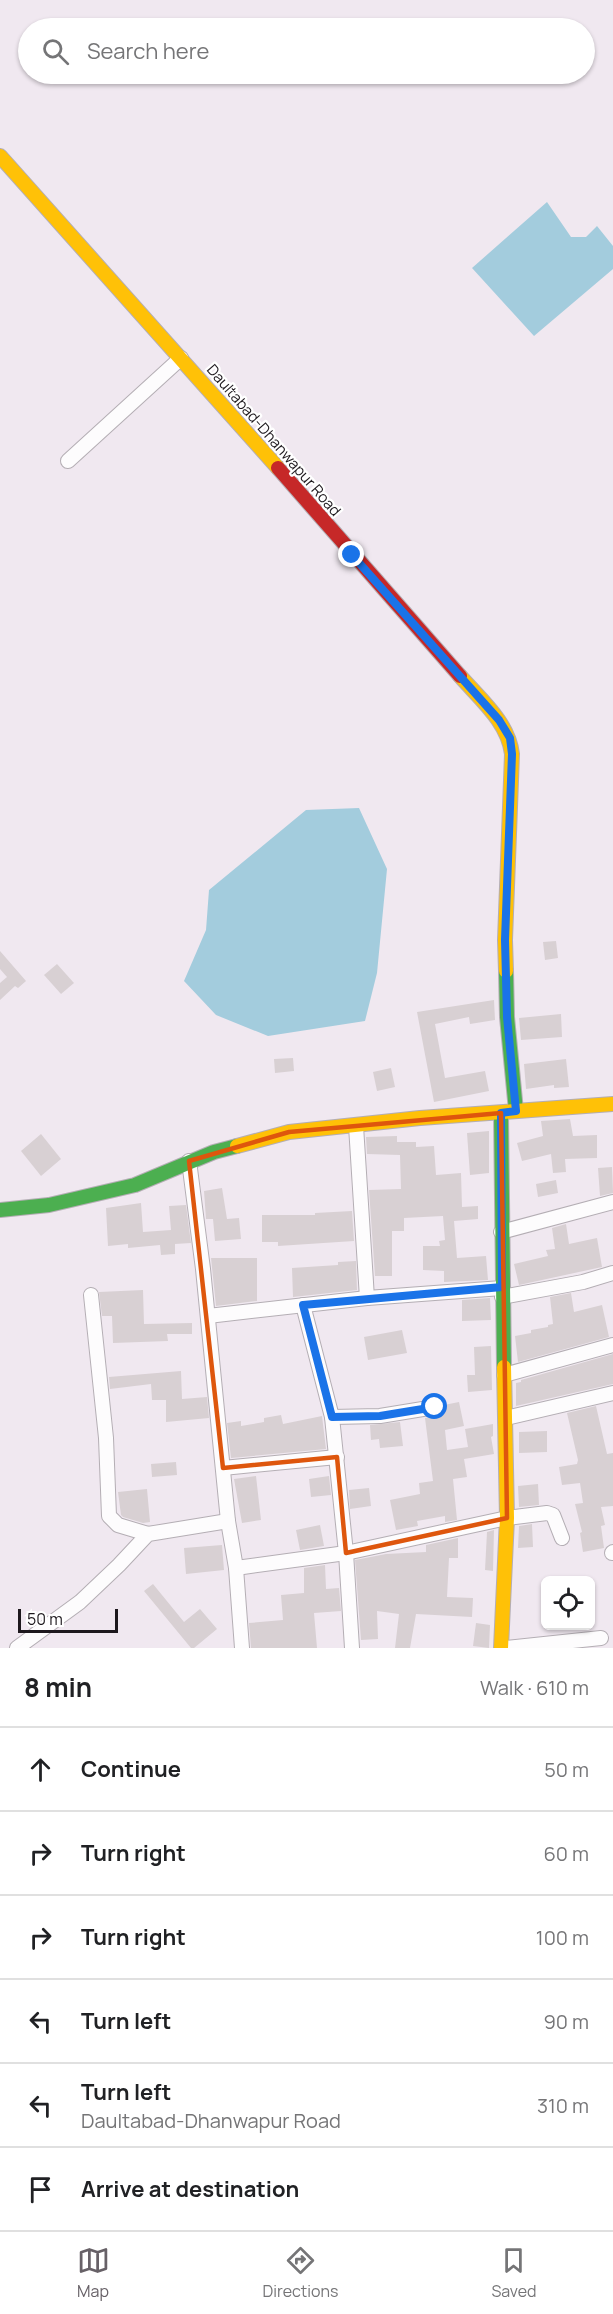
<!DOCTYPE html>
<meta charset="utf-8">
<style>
:root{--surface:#fff;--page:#f6f6f6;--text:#202124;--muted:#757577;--line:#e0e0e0;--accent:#676167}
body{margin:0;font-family:Manrope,sans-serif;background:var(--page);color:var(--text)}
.controls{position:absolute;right:18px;bottom:18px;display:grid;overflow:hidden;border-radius:9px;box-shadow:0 2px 4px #0004}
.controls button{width:54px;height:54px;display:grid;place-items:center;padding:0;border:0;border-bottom:2px solid var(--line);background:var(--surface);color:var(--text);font:30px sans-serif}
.scale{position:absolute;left:18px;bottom:15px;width:100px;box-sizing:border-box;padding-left:6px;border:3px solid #1d181d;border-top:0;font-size:16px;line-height:21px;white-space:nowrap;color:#1d181d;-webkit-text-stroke:4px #fff;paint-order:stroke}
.stop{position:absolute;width:18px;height:18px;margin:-14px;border:4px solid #1a73e8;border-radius:50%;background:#fff}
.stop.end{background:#1a73e8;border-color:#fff;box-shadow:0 2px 6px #0008}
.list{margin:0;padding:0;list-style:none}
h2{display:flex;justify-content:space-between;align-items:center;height:78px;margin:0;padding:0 24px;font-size:26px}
h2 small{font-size:20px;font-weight:400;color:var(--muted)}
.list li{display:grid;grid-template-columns:39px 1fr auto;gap:18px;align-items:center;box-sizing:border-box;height:84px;padding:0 24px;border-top:2px solid var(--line)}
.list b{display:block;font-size:22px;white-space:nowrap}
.list p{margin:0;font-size:20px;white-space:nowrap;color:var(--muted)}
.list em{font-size:20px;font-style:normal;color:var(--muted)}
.icon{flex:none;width:33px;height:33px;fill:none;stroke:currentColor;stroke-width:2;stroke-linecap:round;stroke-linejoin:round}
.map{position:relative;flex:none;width:613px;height:1648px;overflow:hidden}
.search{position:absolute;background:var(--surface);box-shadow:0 2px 4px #0004;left:18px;right:18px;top:18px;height:66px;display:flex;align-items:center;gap:15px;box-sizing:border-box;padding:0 21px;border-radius:33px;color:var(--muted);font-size:22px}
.sheet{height:582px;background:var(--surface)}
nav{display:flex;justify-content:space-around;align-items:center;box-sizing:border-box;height:84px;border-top:2px solid var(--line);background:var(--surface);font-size:16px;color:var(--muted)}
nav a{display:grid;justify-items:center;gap:3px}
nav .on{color:var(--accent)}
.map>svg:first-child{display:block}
.water{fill:#a3ccdd}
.building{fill:#d8d0d3}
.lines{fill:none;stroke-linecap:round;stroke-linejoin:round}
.street-casing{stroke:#b4aeb4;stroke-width:16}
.fast-casing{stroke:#b4aeb4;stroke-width:16}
.slow-casing{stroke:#b4aeb4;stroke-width:16}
.jam-casing{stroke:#b4aeb4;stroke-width:16}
.street{stroke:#fdfcfd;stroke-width:14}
.fast{stroke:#4caf50;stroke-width:14}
.slow{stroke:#ffc107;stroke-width:14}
.jam{stroke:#c62828;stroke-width:14}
.route{stroke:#1a73e8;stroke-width:8}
.marked{fill:none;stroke:#de560d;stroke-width:4.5;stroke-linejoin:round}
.labels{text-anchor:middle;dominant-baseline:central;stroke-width:4.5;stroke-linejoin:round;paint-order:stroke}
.street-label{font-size:15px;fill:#1d181d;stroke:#fff}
</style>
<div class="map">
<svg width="613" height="1648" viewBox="0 0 613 1648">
<rect width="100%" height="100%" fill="#f0e8f0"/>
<g class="water">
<path d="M547,202L571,237H586L597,226L613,246V269L534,336L472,268Z"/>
<path d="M359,808L387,869L377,973L365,1021L268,1036L216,1015L184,981L206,930L209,890L306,810Z"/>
</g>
<g class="building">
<path d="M556,941L558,958L545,960L543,942Z"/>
<path d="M0,951L26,981L18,988L15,986L0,1000V983L7,977L0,969Z"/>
<path d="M57,964L74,983L61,994L44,975Z"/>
<path d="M494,1000L495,1020L470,1024L469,1017L435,1024L445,1078L485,1071L489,1091L434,1102L417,1012Z"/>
<path d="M561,1014L562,1037L521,1040L519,1018Z"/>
<path d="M293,1058L294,1071L275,1073L274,1059Z"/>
<path d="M566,1059L569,1087L554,1088V1085L526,1089L524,1064Z"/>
<path d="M391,1068L395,1087L377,1091L373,1072Z"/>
<path d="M570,1119L573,1136L597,1135V1158L565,1159L566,1172L553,1173L551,1154L522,1161L517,1143L543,1136L541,1121Z"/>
<path d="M489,1131V1173L470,1175L467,1133Z"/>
<path d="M41,1134L61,1159L41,1176L21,1151Z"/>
<path d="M397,1136V1142H416V1147L434,1146L436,1175L461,1173L462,1207L478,1206V1219L454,1221L457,1258L486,1256L488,1280L444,1282V1271L423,1270V1246H440L439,1241L445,1240L443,1216L404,1218V1231H392V1276H375L369,1190L401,1189L400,1155L367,1154L366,1137Z"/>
<path d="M612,1167L613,1193L600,1196L598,1168Z"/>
<path d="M556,1180L558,1193L538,1197L536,1184Z"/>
<path d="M222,1188L227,1219L239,1218L241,1239L215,1241L213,1219H206L204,1191Z"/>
<path d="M141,1203L143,1232L171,1230L169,1206L186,1205L191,1243L175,1244V1254L161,1255L160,1245L128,1248V1244L108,1246L106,1208Z"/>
<path d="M352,1211L354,1241L278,1246V1242H262V1215H315V1213Z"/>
<path d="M566,1224L569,1244L597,1238L602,1267L519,1285L514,1264L548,1256L546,1250L555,1249L552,1228Z"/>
<path d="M211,1258H257V1301L216,1306Z"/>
<path d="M356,1261L357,1290L293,1297L292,1268L338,1265V1262Z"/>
<path d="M143,1290L144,1324L192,1323V1334H167L168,1341L113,1343L112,1316H102L99,1292Z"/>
<path d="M571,1293L574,1312L602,1305L609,1337L518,1362L515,1336L531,1333V1330L548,1327V1325L553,1324L550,1297Z"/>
<path d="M490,1298L491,1320L462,1321V1300Z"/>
<path d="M402,1330L407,1353L368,1360L364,1337Z"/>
<path d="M491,1346L492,1390L468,1392L467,1375H475L474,1347Z"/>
<path d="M613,1354V1384L516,1406V1383L521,1382V1380Z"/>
<path d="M181,1371L182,1399L207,1397L209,1418L166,1422V1400H152L151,1384L110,1389L109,1377Z"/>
<path d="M459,1402L464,1426L445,1430L447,1450L468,1447L465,1429L493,1424V1436L491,1437L494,1454L464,1459L467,1477L453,1479L457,1520L445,1522V1516L417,1521L418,1526L396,1530L390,1500L420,1494L419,1483L433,1481L425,1418L437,1416L445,1411L444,1405Z"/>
<path d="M596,1406L607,1454L613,1453V1506L601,1507L605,1525L601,1526L604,1548L583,1552L580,1533L582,1532L575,1504L583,1503L580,1483L562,1485L559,1467L577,1464L578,1460L567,1413Z"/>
<path d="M281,1415L283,1424L322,1416L326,1449L231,1458L227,1423L241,1421V1426L264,1422V1418Z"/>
<path d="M400,1422L403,1446L380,1448L379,1439L371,1440L370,1425Z"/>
<path d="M547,1431V1452L519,1453V1432Z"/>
<path d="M176,1462L177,1475L152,1477L151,1464Z"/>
<path d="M256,1476L261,1520L242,1523L234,1479Z"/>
<path d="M329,1476L331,1495L311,1497L309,1479Z"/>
<path d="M538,1484L539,1505L519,1507L518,1486Z"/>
<path d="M369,1488L371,1506L350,1509L349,1490Z"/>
<path d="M147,1489L150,1522L143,1523L123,1517L121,1515L118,1492Z"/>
<path d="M532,1524L533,1547L518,1548L519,1526Z"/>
<path d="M320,1525L324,1546L300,1550L296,1530Z"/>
<path d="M494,1530L493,1571L485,1570L487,1532Z"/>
<path d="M458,1538V1558H449L447,1597L473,1598L472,1617L416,1614L410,1648H395L399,1614L377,1611L378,1639L361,1640L355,1560L386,1554L426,1552V1545Z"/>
<path d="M222,1545L224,1570L186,1574L184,1548Z"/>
<path d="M325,1565L326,1589L339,1588L341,1611L314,1613L317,1648H251L249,1623L283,1620L281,1595L304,1593V1568Z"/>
<path d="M153,1584L184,1622L200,1609L217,1629L194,1648H191L144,1591Z"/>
<path d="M476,1623L490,1625L489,1648L473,1646Z"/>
</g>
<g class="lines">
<defs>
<g id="street">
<path d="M68,461L181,358"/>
<path d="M356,1126L367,1298"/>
<path d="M189,1161L203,1269L228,1521L236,1568L242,1648"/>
<path d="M501,1232L613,1202"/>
<path d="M91,1295L106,1438L109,1516L118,1525L148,1534"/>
<path d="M502,1297L583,1282L613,1273"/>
<path d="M303,1305L332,1417L346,1553L352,1648"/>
<path d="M208,1316L367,1298L502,1288"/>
<path d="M504,1375L613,1345"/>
<path d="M332,1417L380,1416L435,1407"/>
<path d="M506,1418L613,1393"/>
<path d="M223,1468L337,1457"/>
<path d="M612,1553L613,1552"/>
<path d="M236,1568L346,1553L507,1518L547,1513L553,1515L562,1538"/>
<path d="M17,1648L80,1602L119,1565L148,1534L228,1521"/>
<path d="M506,1648L601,1638"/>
</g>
<g id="fast">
<path d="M506,971L507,1017L516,1111"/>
<path d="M501,1113L504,1367"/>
<path d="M0,1210L49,1205L135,1185L214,1152L237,1146"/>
</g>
<g id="slow">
<path d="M0,156L278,468"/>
<path d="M460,676C481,700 508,722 512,754L505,940L506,971"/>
<path d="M237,1146L289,1132L420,1118L613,1104"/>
<path d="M501,1648L507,1518L504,1367"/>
</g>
<path id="jam" d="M278,468L460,676"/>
</defs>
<use href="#street" class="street-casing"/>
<use href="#fast" class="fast-casing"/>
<use href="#slow" class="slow-casing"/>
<use href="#jam" class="jam-casing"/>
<use href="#street" class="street"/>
<use href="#fast" class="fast"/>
<use href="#slow" class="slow"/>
<use href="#jam" class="jam"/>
</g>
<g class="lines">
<path class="route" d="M352,555L499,720L510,738L512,754L505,940L507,1017L516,1111L501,1113L502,1287L303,1305L332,1417L380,1416L435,1407"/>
</g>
<path class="marked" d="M501,1113L507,1518L346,1553L337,1457L223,1468L189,1161L289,1132Z"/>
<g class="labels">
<g class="street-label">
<text transform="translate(274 440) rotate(49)">Daultabad-Dhanwapur Road</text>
</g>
</g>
</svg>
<div class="controls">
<button><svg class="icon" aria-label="locate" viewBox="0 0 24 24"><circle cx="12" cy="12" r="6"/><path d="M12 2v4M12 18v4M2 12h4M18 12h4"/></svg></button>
</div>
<div class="scale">50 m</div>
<div class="stop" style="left:435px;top:1407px"></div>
<div class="stop end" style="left:352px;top:555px"></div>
<div class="search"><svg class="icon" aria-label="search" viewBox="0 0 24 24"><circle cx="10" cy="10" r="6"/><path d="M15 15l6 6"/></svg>Search here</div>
</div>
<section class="sheet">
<h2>8 min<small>Walk · 610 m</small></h2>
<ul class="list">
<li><svg class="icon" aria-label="ahead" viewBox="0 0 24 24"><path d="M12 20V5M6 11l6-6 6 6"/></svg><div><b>Continue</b></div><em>50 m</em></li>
<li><svg class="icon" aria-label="right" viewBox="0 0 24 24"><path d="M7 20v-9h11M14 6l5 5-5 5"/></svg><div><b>Turn right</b></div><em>60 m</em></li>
<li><svg class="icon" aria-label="right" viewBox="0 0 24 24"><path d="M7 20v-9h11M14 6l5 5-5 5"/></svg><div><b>Turn right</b></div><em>100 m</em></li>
<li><svg class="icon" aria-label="left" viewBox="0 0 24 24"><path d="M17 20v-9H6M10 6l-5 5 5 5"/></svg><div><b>Turn left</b></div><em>90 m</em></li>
<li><svg class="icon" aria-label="left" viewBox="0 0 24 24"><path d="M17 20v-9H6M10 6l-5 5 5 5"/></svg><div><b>Turn left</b><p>Daultabad-Dhanwapur Road</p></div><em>310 m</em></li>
<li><svg class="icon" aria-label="arrive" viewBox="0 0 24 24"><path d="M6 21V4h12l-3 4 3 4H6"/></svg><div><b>Arrive at destination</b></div></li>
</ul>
</section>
<nav>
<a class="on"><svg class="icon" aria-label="map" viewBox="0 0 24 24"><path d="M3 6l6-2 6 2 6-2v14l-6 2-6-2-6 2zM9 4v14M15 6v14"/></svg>Map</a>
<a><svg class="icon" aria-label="directions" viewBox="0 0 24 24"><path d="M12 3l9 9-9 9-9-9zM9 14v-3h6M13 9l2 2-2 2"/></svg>Directions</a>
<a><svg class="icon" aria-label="saved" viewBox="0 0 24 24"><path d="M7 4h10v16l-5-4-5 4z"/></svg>Saved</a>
</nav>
